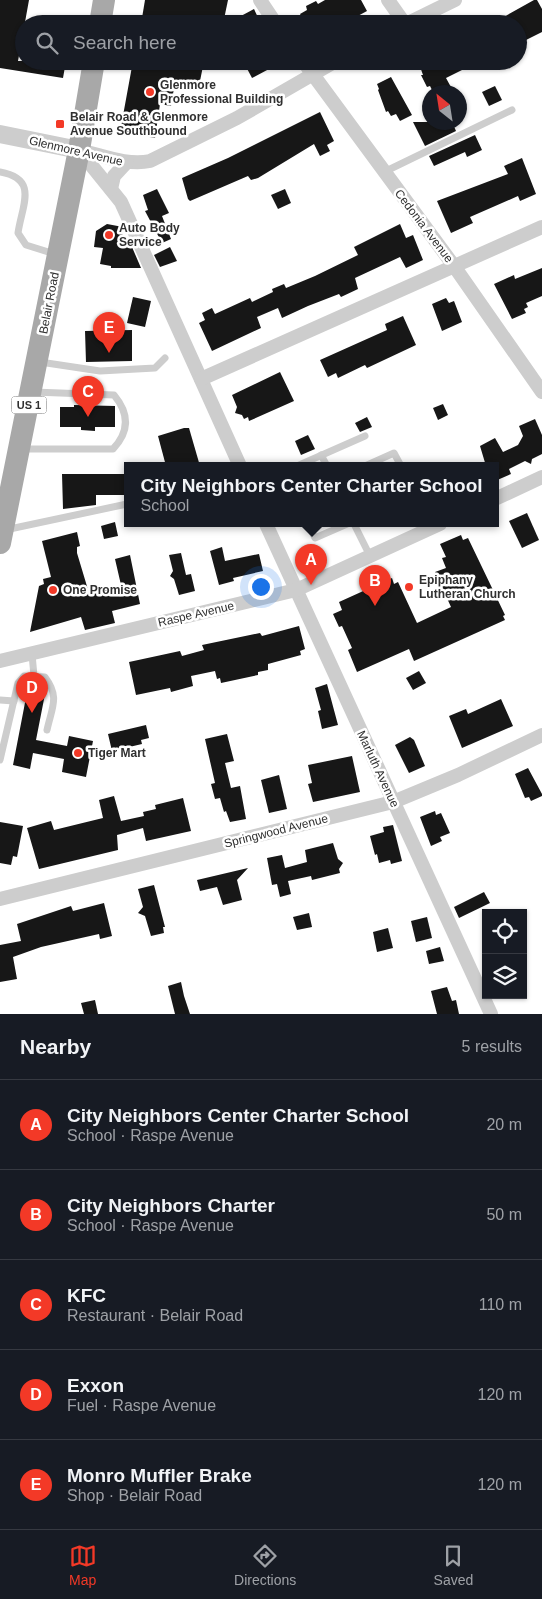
<!DOCTYPE html>
<meta charset="utf-8">
<style>
:root{--surface:#171b24;--page:#242831;--text:#f1f3f6;--muted:#9ea1a6;--line:#363941;--accent:#f33927}
body{margin:0;font-family:Helvetica,sans-serif;background:var(--page);color:var(--text)}
.controls{position:absolute;right:15px;bottom:15px;display:grid;overflow:hidden;border-radius:0px;box-shadow:0 1px 4px #0004}
.controls button{width:45px;height:45px;display:grid;place-items:center;padding:0;border:0;border-bottom:1px solid var(--line);background:var(--surface);color:var(--text);font:25px sans-serif}
.compass{position:absolute;left:422px;top:85px;width:45px;height:45px;border-radius:50%;background:var(--surface);box-shadow:0 1px 4px #0004;rotate:330deg}
.you{position:absolute;left:260px;top:586px;width:18px;height:18px;margin:-12px;border:4px solid #fff;border-radius:50%;background:#1a73e8;box-shadow:0 0 0 8px #1a73e833}
.badge{display:grid;place-items:center;width:32px;height:32px;border-radius:50%;background:var(--accent);color:#fff;font-size:16px;font-weight:700}
.pin{position:absolute;translate:-50% -41px;filter:drop-shadow(0 1px 2px #0008)}
.pin::after{content:'';position:absolute;top:26px;width:18px;height:15px;background:inherit;clip-path:polygon(0 0,100% 0,50% 100%)}
.popup{position:absolute;left:124px;top:462px;width:375px;height:65px;box-sizing:border-box;display:grid;place-content:center;border-radius:0px;background:var(--surface);filter:drop-shadow(0 1px 4px #0005);font-size:16px;white-space:nowrap;color:var(--muted)}
.popup b{font-size:19px;color:var(--text)}
.popup::after{content:'';position:absolute;left:50%;top:100%;margin-left:-10px;border:10px solid transparent;border-top-color:var(--surface)}
.list{margin:0;padding:0;list-style:none}
h2{display:flex;justify-content:space-between;align-items:center;height:65px;margin:0;padding:0 20px;font-size:21px}
h2 small{font-size:16px;font-weight:400;color:var(--muted)}
.list li{display:grid;grid-template-columns:32px 1fr auto;gap:15px;align-items:center;box-sizing:border-box;height:90px;padding:0 20px;border-top:1px solid var(--line)}
.list b{display:block;font-size:19px;white-space:nowrap}
.list p{margin:0;font-size:16px;white-space:nowrap;color:var(--muted)}
.list em{font-size:16px;font-style:normal;color:var(--muted)}
.icon{flex:none;width:28px;height:28px;fill:none;stroke:currentColor;stroke-width:2;stroke-linecap:round;stroke-linejoin:round}
.map{position:relative;flex:none;width:542px;height:1014px;overflow:hidden}
.search{position:absolute;background:var(--surface);box-shadow:0 1px 4px #0004;left:15px;right:15px;top:15px;height:55px;display:flex;align-items:center;gap:12px;box-sizing:border-box;padding:0 18px;border-radius:28px;color:var(--muted);font-size:19px}
.sheet{height:515px;background:var(--surface)}
nav{display:flex;justify-content:space-around;align-items:center;box-sizing:border-box;height:70px;border-top:1px solid var(--line);background:var(--surface);font-size:14px;color:var(--muted)}
nav a{display:grid;justify-items:center;gap:2px}
nav .on{color:var(--accent)}
.map>svg:first-child{display:block}
.building{fill:#171717}
.lines{fill:none;stroke-linecap:round;stroke-linejoin:round}
.service{stroke:#cdcdcd;stroke-width:7}
.minor{stroke:#cdcdcd;stroke-width:14}
.tertiary{stroke:#cdcdcd;stroke-width:18}
.primary{stroke:#a8a8a8;stroke-width:22}
.poi-dot{fill:#f33927;stroke:#fff;stroke-width:2}
.labels{text-anchor:middle;dominant-baseline:central;stroke-width:5;stroke-linejoin:round;paint-order:stroke}
.shield{fill:#fff;stroke:#6e6e6e;stroke-width:1}
.shield-label{font-size:11px;font-weight:bold;fill:#303030}
.poi-label{font-size:12px;font-weight:bold;fill:#303030;stroke:#fff;text-anchor:start}
.street-label{font-size:12px;fill:#303030;stroke:#fff}
</style>
<div class="map">
<svg width="542" height="1014" viewBox="0 0 542 1014">
<rect width="100%" height="100%" fill="#fff"/>
<g class="building">
<path d="M0,0H29L18,61H66L63,78L0,68Z"/>
<path d="M145,0H228L223,24H141Z"/>
<path d="M325,0H361L367,11L343,24H305L300,14L307,10L306,6L316,1L318,4Z"/>
<path d="M534,0H537L542,9V32L518,44V24H491Z"/>
<path d="M254,9L261,24H246L241,16Z"/>
<path d="M133,61H204L199,86L175,82L171,106L160,104L155,138L120,132Z"/>
<path d="M243,61H284L252,78Z"/>
<path d="M418,61H480L446,78L452,89L445,92H440L437,87L432,90L430,86L427,87L421,75H423Z"/>
<path d="M391,77L412,115L400,121L396,114L391,116L388,111L386,112L378,90L379,89L377,84Z"/>
<path d="M495,86L502,100L489,106L482,92Z"/>
<path d="M320,112L334,141L327,145L330,151L320,156L314,144L258,178L251,180L248,176L197,198L190,201L188,199L182,178L228,158Z"/>
<path d="M413,122H452L456,131L425,146Z"/>
<path d="M475,135L482,150L467,157L465,152L434,166L429,156Z"/>
<path d="M522,158L536,194L520,201L518,196L470,217L473,223L451,233L437,201L508,174L504,166Z"/>
<path d="M157,189L169,213L162,216L171,239L162,243L145,211L148,210L143,195Z"/>
<path d="M285,189L291,203L278,209L271,195Z"/>
<path d="M107,224L123,227L122,239L129,240L141,268H111V266L100,264L103,248L94,247L96,231Z"/>
<path d="M400,224L406,238L413,235L423,260L406,268L400,257L355,278L358,289L341,297L339,294L308,306L282,318L278,308L257,317L261,328L212,351L199,323L205,320L202,313L212,308L215,314L250,298L252,302L273,292L272,289L284,284L286,288L315,276L358,255L354,247Z"/>
<path d="M170,247L177,261L160,267L154,255Z"/>
<path d="M542,268V296L526,303L528,307L524,309L526,313L512,319L494,284L514,275L515,279Z"/>
<path d="M133,297L151,301L145,327L127,323Z"/>
<path d="M446,298L449,303L454,301L462,322L442,331L432,304Z"/>
<path d="M403,316L416,345L367,368L365,365L338,378L336,373L328,377L320,360L387,330L385,324Z"/>
<path d="M132,330V361L86,362L85,331Z"/>
<path d="M280,372L294,401L249,421L248,417L244,419L242,415L235,413L237,407L232,395Z"/>
<path d="M443,404L448,415L438,420L433,408Z"/>
<path d="M74,405L115,406V427H95V431L81,430V427H60V407H74Z"/>
<path d="M367,417L372,427L360,432L355,423Z"/>
<path d="M535,419L542,435V454L532,459L531,464L525,461L509,469L511,474L495,481V466H486L480,446L495,438L503,452L518,445L523,436L519,426Z"/>
<path d="M184,428H189L200,466H166L158,436Z"/>
<path d="M308,435L315,449L301,455L295,441Z"/>
<path d="M62,474H127V495H96V505L63,509Z"/>
<path d="M527,513L539,540L522,548L509,521Z"/>
<path d="M115,522L118,536L104,539L101,526Z"/>
<path d="M77,532L80,546L77,547V553L89,593L121,585L115,559L130,555L140,604L112,611L115,623L85,630L81,617L30,632L39,586L44,584L43,579L51,577L42,541Z"/>
<path d="M461,535L463,540L468,538L505,615L503,616L505,620L414,661L409,649L357,672L348,650L352,648L342,626L339,627L333,614L342,610L339,602L392,578L394,584L398,582L417,623L451,607L435,572L446,568L442,558L446,557L440,544Z"/>
<path d="M222,547L225,561L259,554L263,571L233,578L234,581L219,585L210,551Z"/>
<path d="M181,553L186,575L191,574L195,591L179,595L174,579L170,576L173,571L169,555Z"/>
<path d="M299,626L305,649L300,651L301,655L268,664V670L258,672V675L221,683L220,678L217,679L215,671L191,676L193,686L171,692L170,688L136,695L129,662L180,651L182,656L204,650L202,645L260,633L262,636Z"/>
<path d="M419,671L426,683L413,690L406,678Z"/>
<path d="M29,682L44,685L46,689L36,740L67,746L69,736L93,741L86,777L62,772L64,759L33,753L30,769L13,765Z"/>
<path d="M327,684L338,725L322,729L318,711L321,710L315,688Z"/>
<path d="M501,699L513,726L462,748L449,716L466,709L468,714Z"/>
<path d="M146,725L149,738L141,740L142,744L112,751L108,734Z"/>
<path d="M227,734L234,761L225,763L231,788L240,786L246,819L230,822L226,811L224,812L220,798L215,799L211,784L215,783L205,739Z"/>
<path d="M410,737L414,740L425,766L409,773L395,745Z"/>
<path d="M352,756L360,792L313,802L308,784L312,783L308,765Z"/>
<path d="M528,768L542,794V796L531,801L529,797L525,798L515,774Z"/>
<path d="M279,775L287,809L269,813L261,780Z"/>
<path d="M114,796L121,821L144,816L143,812L156,809L155,805L183,798L191,831L146,841L143,828L117,835L118,850L39,869L27,828L51,821L54,830L103,818L99,800Z"/>
<path d="M435,811L436,815L441,813L450,833L440,837L442,841L431,846L420,817Z"/>
<path d="M0,822L23,826L17,857L13,856L11,865L0,863Z"/>
<path d="M393,825L402,861L391,864L390,860L379,863L377,854L375,855L370,836L384,832L383,827Z"/>
<path d="M333,843L338,859L343,863L339,869L340,873L312,880L311,876L288,881L291,894L280,897L277,884L272,885L267,858L282,855L285,868L307,862L305,850Z"/>
<path d="M248,868L237,880L242,900L223,905L217,887L200,891L197,880Z"/>
<path d="M154,885L165,927H163L164,933L151,936L145,916L138,913L143,907L138,889Z"/>
<path d="M484,892L490,903L459,918L454,907Z"/>
<path d="M104,903L112,936L100,939L99,934L41,947L13,957L17,979L0,982V945L21,941L17,924L71,906L73,911Z"/>
<path d="M309,913L312,927L297,930L293,917Z"/>
<path d="M427,917L432,938L416,942L411,921Z"/>
<path d="M388,928L393,948L377,952L373,932Z"/>
<path d="M440,947L444,961L429,964L426,951Z"/>
<path d="M181,982L184,996L190,1014H175L168,986Z"/>
<path d="M447,987L452,1001L456,1000L459,1014H437L431,991Z"/>
<path d="M95,1000L98,1014H84L81,1003Z"/>
</g>
<g class="lines">
<g class="service">
<path d="M0,172C39,179 22,205 18,233L26,245L55,254"/>
<path d="M384,172L512,110"/>
<path d="M40,362L100,371L155,368L165,358"/>
<path d="M22,449H113C130,431 129,413 114,395L33,392"/>
<path d="M321,455L327,466"/>
<path d="M297,466L365,436"/>
<path d="M365,466L394,453L401,466"/>
<path d="M308,524L315,538L347,524"/>
<path d="M354,524L370,556"/>
<path d="M5,530L127,504"/>
<path d="M32,654L34,676"/>
<path d="M0,700L14,701"/>
<path d="M0,760L18,683L24,676L45,677C60,697 52,707 47,730"/>
</g>
<g class="minor">
<path d="M260,0L276,24"/>
<path d="M388,0L405,24"/>
<path d="M406,24L455,0"/>
<path d="M303,61L454,266L542,392"/>
<path d="M79,150L121,202L240,466"/>
<path d="M79,150C102,155 127,166 150,161L237,118L336,61"/>
<path d="M111,189L114,176L127,162"/>
<path d="M201,379L542,227"/>
<path d="M495,499L542,477"/>
<path d="M266,524L491,1014"/>
<path d="M0,661L296,590L440,524"/>
<path d="M0,899L393,802L458,775L542,735"/>
</g>
<path class="tertiary" d="M0,134L79,150"/>
<g class="primary">
<path d="M100,24L104,0"/>
<path d="M0,543L79,150L94,61"/>
</g>
</g>
<g class="poi-dot">
<circle cx="150" cy="92" r="5"/>
<rect x="55" y="119" width="10" height="10" rx="2.5"/>
<circle cx="109" cy="235" r="5"/>
<circle cx="409" cy="587" r="5"/>
<circle cx="53" cy="590" r="5"/>
<circle cx="78" cy="753" r="5"/>
</g>
<g class="labels">
<rect class="shield" x="11.5" y="396.5" width="35" height="17" rx="4"/>
<g class="shield-label">
<text x="29" y="405">US 1</text>
</g>
<g class="poi-label">
<text x="160" y="85">Glenmore<tspan x="160" dy="14">Professional Building</tspan></text>
<text x="70" y="117">Belair Road &amp; Glenmore<tspan x="70" dy="14">Avenue Southbound</tspan></text>
<text x="119" y="228">Auto Body<tspan x="119" dy="14">Service</tspan></text>
<text x="419" y="580">Epiphany<tspan x="419" dy="14">Lutheran Church</tspan></text>
<text x="63" y="590">One Promise</text>
<text x="88" y="753">Tiger Mart</text>
</g>
<g class="street-label">
<text transform="translate(76 151) rotate(13)">Glenmore Avenue</text>
<text transform="translate(424 226) rotate(53)">Cedonia Avenue</text>
<text transform="translate(49 303) rotate(-79)">Belair Road</text>
<text transform="translate(196 614) rotate(-13)">Raspe Avenue</text>
<text transform="translate(378 769) rotate(65)">Marluth Avenue</text>
<text transform="translate(276 831) rotate(-14)">Springwood Avenue</text>
</g>
</g>
</svg>
<div class="controls">
<button><svg class="icon" aria-label="locate" viewBox="0 0 24 24"><circle cx="12" cy="12" r="6"/><path d="M12 2v4M12 18v4M2 12h4M18 12h4"/></svg></button>
<button><svg class="icon" aria-label="layers" viewBox="0 0 24 24"><path d="M12 4l9 5-9 5-9-5zM3 14l9 5 9-5"/></svg></button>
</div>
<svg class="compass" viewBox="-18 -18 36 36"><path d="M0-13l5 13h-10z" fill="#e53935"/><path d="M0 13l5-13h-10z" fill="#9ea1a6"/></svg>
<div class="you"></div>
<div class="pin badge" style="left:311px;top:585px">A</div>
<div class="popup"><b>City Neighbors Center Charter School</b>School</div>
<div class="pin badge" style="left:375px;top:606px">B</div>
<div class="pin badge" style="left:88px;top:417px">C</div>
<div class="pin badge" style="left:32px;top:713px">D</div>
<div class="pin badge" style="left:109px;top:353px">E</div>
<div class="search"><svg class="icon" aria-label="search" viewBox="0 0 24 24"><circle cx="10" cy="10" r="6"/><path d="M15 15l6 6"/></svg>Search here</div>
</div>
<section class="sheet">
<h2>Nearby<small>5 results</small></h2>
<ul class="list">
<li><span class="badge">A</span><div><b>City Neighbors Center Charter School</b><p>School · Raspe Avenue</p></div><em>20 m</em></li>
<li><span class="badge">B</span><div><b>City Neighbors Charter</b><p>School · Raspe Avenue</p></div><em>50 m</em></li>
<li><span class="badge">C</span><div><b>KFC</b><p>Restaurant · Belair Road</p></div><em>110 m</em></li>
<li><span class="badge">D</span><div><b>Exxon</b><p>Fuel · Raspe Avenue</p></div><em>120 m</em></li>
<li><span class="badge">E</span><div><b>Monro Muffler Brake</b><p>Shop · Belair Road</p></div><em>120 m</em></li>
</ul>
</section>
<nav>
<a class="on"><svg class="icon" aria-label="map" viewBox="0 0 24 24"><path d="M3 6l6-2 6 2 6-2v14l-6 2-6-2-6 2zM9 4v14M15 6v14"/></svg>Map</a>
<a><svg class="icon" aria-label="directions" viewBox="0 0 24 24"><path d="M12 3l9 9-9 9-9-9zM9 14v-3h6M13 9l2 2-2 2"/></svg>Directions</a>
<a><svg class="icon" aria-label="saved" viewBox="0 0 24 24"><path d="M7 4h10v16l-5-4-5 4z"/></svg>Saved</a>
</nav>
